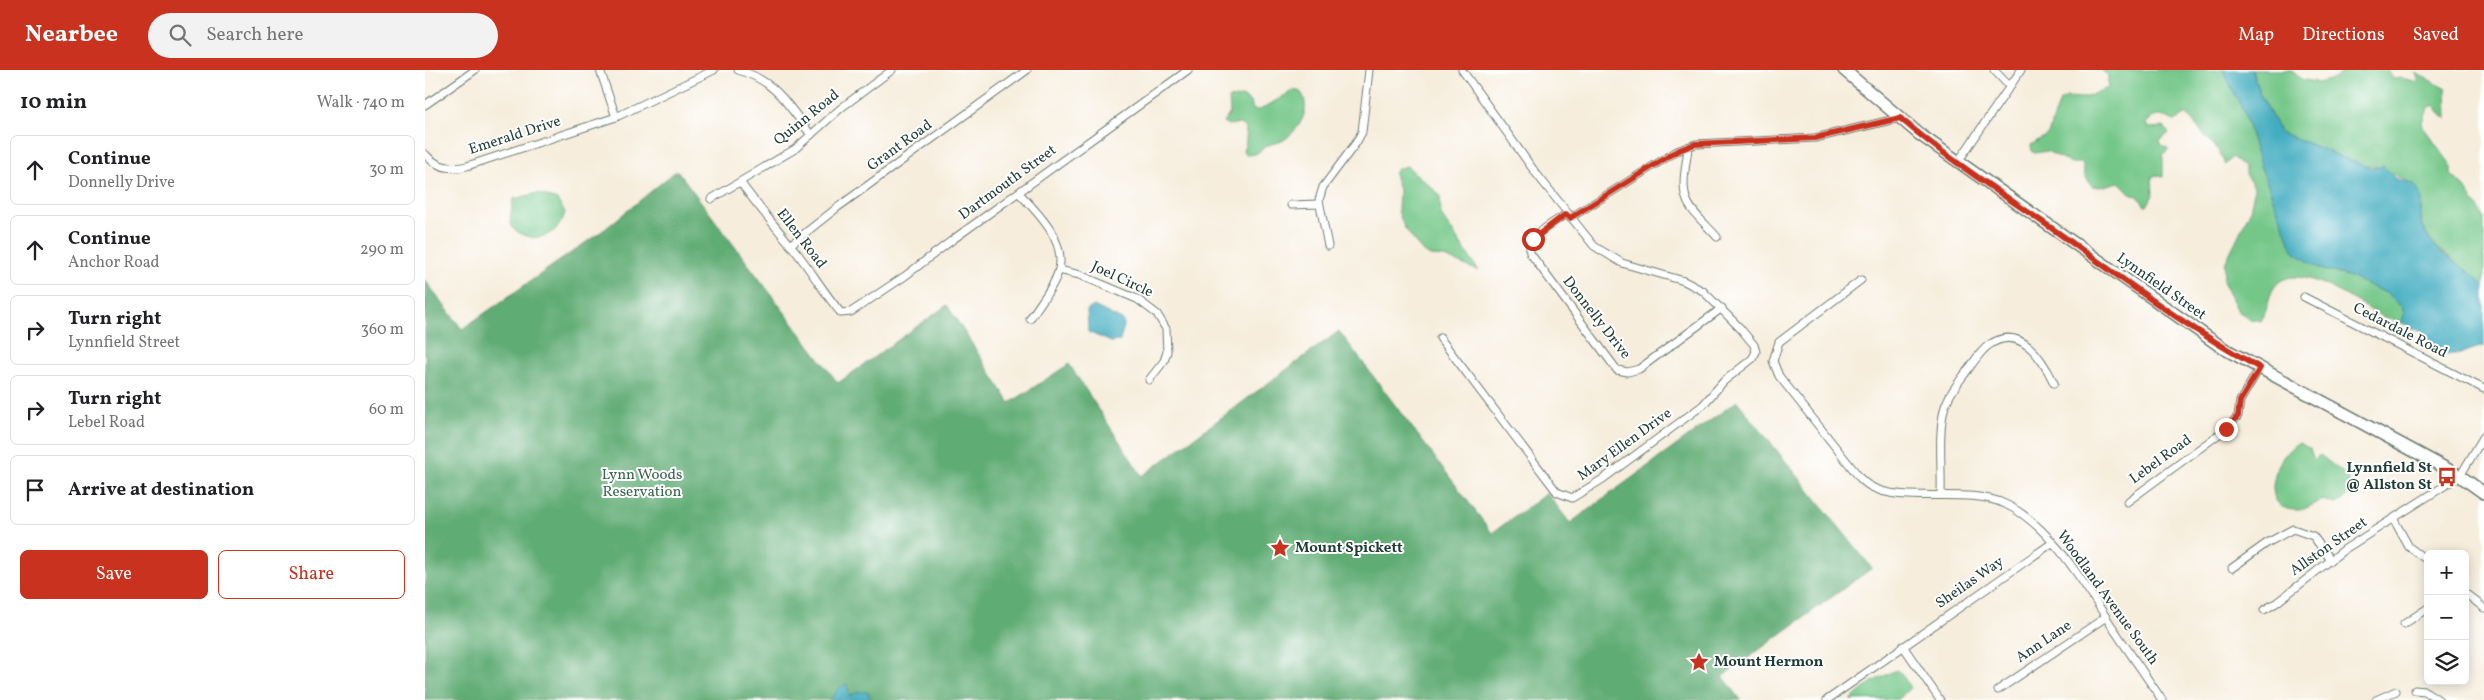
<!DOCTYPE html>
<meta charset="utf-8">
<style>
:root{--surface:#fff;--page:#f2f2f2;--text:#202124;--muted:#757577;--line:#e0e0e0;--accent:#c8321e}
body{margin:0;font-family:Vollkorn,serif;background:var(--page);color:var(--text)}
.controls{position:absolute;right:15px;bottom:15px;display:grid;overflow:hidden;border-radius:8px;box-shadow:0 2px 12px #0003}
.controls button{width:45px;height:45px;display:grid;place-items:center;padding:0;border:0;border-bottom:1px solid var(--line);background:var(--surface);color:var(--text);font:25px sans-serif}
.stop{position:absolute;width:15px;height:15px;margin:-11px;border:4px solid #c8321e;border-radius:50%;background:#fff}
.stop.end{background:#c8321e;border-color:#fff;box-shadow:0 1px 5px #0008}
.list{margin:0;padding:0;list-style:none}
h2{display:flex;justify-content:space-between;align-items:center;height:65px;margin:0;padding:0 20px;font-size:21px}
h2 small{font-size:16px;font-weight:400;color:var(--muted)}
.list li{display:grid;grid-template-columns:32px 1fr auto;gap:15px;align-items:center;box-sizing:border-box;height:70px;margin:0 10px 10px;padding:0 10px;border:1px solid var(--line);border-radius:8px}
.list b{display:block;font-size:19px;white-space:nowrap}
.list p{margin:0;font-size:16px;white-space:nowrap;color:var(--muted)}
.list em{font-size:16px;font-style:normal;color:var(--muted)}
.actions{display:flex;gap:10px;padding:15px 20px}
.actions a{flex:1;padding:11px 0;border:1px solid var(--accent);border-radius:8px;text-align:center;font-size:18px;color:var(--accent)}
.actions .main{background:var(--accent);color:#fff}
.icon{flex:none;width:28px;height:28px;fill:none;stroke:currentColor;stroke-width:2;stroke-linecap:round;stroke-linejoin:round}
.map{position:relative;flex:none;width:2059px;height:630px;overflow:hidden}
header{display:flex;align-items:center;gap:30px;box-sizing:border-box;height:70px;padding:0 25px;background:var(--accent);color:#fff}
header strong{font-size:24px}
nav{display:flex;gap:28px;margin-inline-start:auto;font-size:18px}
.search{width:350px;height:45px;background:var(--page);display:flex;align-items:center;gap:12px;box-sizing:border-box;padding:0 18px;border-radius:28px;color:var(--muted);font-size:19px}
main{display:flex}
aside{flex:1;background:var(--surface)}
.map>svg:first-child{display:block}
.green{fill:#75c789;stroke:#4a825e}
.forest{fill:#60ac75;stroke:#407454}
.water{fill:#40acbf;stroke:#30747a}
.lines{fill:none;stroke-linecap:round;stroke-linejoin:round}
.street-casing{stroke:#6a7b6f;stroke-width:9}
.primary-casing{stroke:#6a7b6f;stroke-width:14}
.street{stroke:#fff;stroke-width:7}
.primary{stroke:#fff;stroke-width:11}
.route{stroke:#c8321e;stroke-width:6}
.labels{text-anchor:middle;dominant-baseline:central;stroke-width:4;stroke-linejoin:round;paint-order:stroke}
.street-label{font-size:15px;fill:#1f3d34;stroke:#fff}
.poi-label{font-size:15px;font-weight:bold;fill:#1f3d34;stroke:#fff;text-anchor:start}
.park-label{font-size:15px;fill:#39664e;stroke:#fff}
</style>
<header>
<strong>Nearbee</strong>
<div class="search"><svg class="icon" aria-label="search" viewBox="0 0 24 24"><circle cx="10" cy="10" r="6"/><path d="M15 15l6 6"/></svg>Search here</div>
<nav><a>Map</a><a>Directions</a><a>Saved</a></nav>
</header>
<main>
<aside>
<h2>10 min<small>Walk · 740 m</small></h2>
<ul class="list">
<li><svg class="icon" aria-label="ahead" viewBox="0 0 24 24"><path d="M12 20V5M6 11l6-6 6 6"/></svg><div><b>Continue</b><p>Donnelly Drive</p></div><em>30 m</em></li>
<li><svg class="icon" aria-label="ahead" viewBox="0 0 24 24"><path d="M12 20V5M6 11l6-6 6 6"/></svg><div><b>Continue</b><p>Anchor Road</p></div><em>290 m</em></li>
<li><svg class="icon" aria-label="right" viewBox="0 0 24 24"><path d="M7 20v-9h11M14 6l5 5-5 5"/></svg><div><b>Turn right</b><p>Lynnfield Street</p></div><em>360 m</em></li>
<li><svg class="icon" aria-label="right" viewBox="0 0 24 24"><path d="M7 20v-9h11M14 6l5 5-5 5"/></svg><div><b>Turn right</b><p>Lebel Road</p></div><em>60 m</em></li>
<li><svg class="icon" aria-label="arrive" viewBox="0 0 24 24"><path d="M6 21V4h12l-3 4 3 4H6"/></svg><div><b>Arrive at destination</b></div></li>
</ul>
<div class="actions"><a class="main">Save</a><a>Share</a></div>
</aside>
<div class="map">
<svg width="2059" height="630" viewBox="0 0 2059 630">
<rect width="100%" height="100%" fill="#fff"/>
<filter id="ink" filterUnits="userSpaceOnUse"><feTurbulence type="fractalNoise" baseFrequency=".02" numOctaves="2"/><feDisplacementMap in="SourceGraphic" scale="10" xChannelSelector="R" yChannelSelector="G"/><feConvolveMatrix kernelMatrix="1 2 1 2 8 2 1 2 1" color-interpolation-filters="sRGB"/></filter>
<filter id="wash" filterUnits="userSpaceOnUse"><feTurbulence type="fractalNoise" baseFrequency=".0096" numOctaves="4" result="noise"/><feDisplacementMap in="SourceGraphic" scale="20" xChannelSelector="R" yChannelSelector="G"/><feGaussianBlur stdDeviation="1.12" result="paint"/><feColorMatrix in="noise" values="0 0 0 0 0 0 0 0 0 0 0 0 0 0 0 0 0 1.4 0 .05"/><feComposite in="paint" operator="in"/></filter>
<g filter="url(#wash)">
<rect width="100%" height="100%" fill="#f6eddc"/>
<g class="green">
<path d="M1676,0H1798L1819,43L1835,95L1869,182L1895,199L1923,206L1961,223L1977,237L1979,244L1977,253C1971,251 1965,250 1959,247C1936,237 1877,191 1853,213C1842,223 1844,240 1836,251L1825,249L1813,241L1798,211L1800,193L1824,144L1829,122V117L1820,104V98L1807,87L1800,95L1793,80L1761,44L1750,51C1736,46 1733,42 1721,53L1723,58L1739,57L1744,63L1735,71L1736,75L1743,78L1744,80L1738,85V107L1731,105L1727,107L1728,125L1722,136H1720L1713,126L1707,125L1694,112L1675,117L1667,116L1660,106L1657,93H1646L1622,81L1610,83L1607,82L1606,75L1623,64L1635,31L1642,27L1660,28L1683,17V5Z"/>
<path d="M1827,0H1866L1876,9L1893,13L1908,9L1923,0H1963L1968,9L1977,8L1993,12L1990,2L2021,19L2022,48L2017,46L2009,35L2003,38L1996,54L2026,95V105L2038,115L2059,147V215L2008,174L1997,157L1996,130L1990,115L1953,97L1934,94L1855,62L1835,24Z"/>
<path d="M869,20L876,22C888,41 872,62 857,71C852,73 846,73 842,76C834,80 832,87 821,84L818,81C821,74 825,57 814,54C808,53 805,57 798,53L805,43L804,28L819,27L826,33L828,40H835Z"/>
<path d="M982,96L1015,125L1016,145L1054,201L1019,187L1005,186L996,180L979,157L973,141L974,120L969,104L972,99Z"/>
<path d="M113,123L132,130L140,142C136,161 117,173 99,165C95,163 89,161 87,156C83,150 88,136 88,129Z"/>
<path d="M1875,373L1885,379L1889,390L1895,385L1921,405C1927,416 1924,430 1911,434L1899,430C1891,432 1883,439 1874,440C1830,443 1850,381 1875,373Z"/>
<path d="M1471,600L1477,604L1485,618L1474,629L1425,630L1447,612Z"/>
</g>
<path class="forest" d="M252,100L413,313L522,235L585,333L644,294L717,406L914,261L1067,463L1122,423L1145,453L1312,331L1447,498L1298,606L1316,630H445L446,627L434,622L424,626L414,618L406,630H0V210L37,259L180,159Z"/>
<g class="water">
<path d="M1798,0H1827L1835,24L1855,62L1934,94L1948,98L1958,96L1970,108L1990,115C2001,128 1992,143 1997,157C2008,184 2040,195 2059,215V276L2032,284H2023L2011,277L1994,261L1977,253L1979,244L1977,237L1961,223L1923,206L1895,199L1869,182L1835,95L1819,43Z"/>
<path d="M669,236L697,250L699,255L695,271L686,272L663,262L662,240Z"/>
<path d="M422,614L424,626L434,622H444V630H406L414,618Z"/>
</g>
</g>
<g filter="url(#ink)">
<g class="lines">
<defs>
<g id="street">
<path d="M175,0L191,47"/>
<path d="M313,0C350,10 364,36 386,65"/>
<path d="M1569,0L1585,17"/>
<path d="M0,35L50,0"/>
<path d="M1263,77C1262,92 1256,112 1261,128C1265,142 1283,156 1292,167"/>
<path d="M0,84C11,97 26,100 42,96L191,47L289,0"/>
<path d="M1533,92L1596,0"/>
<path d="M316,113C333,137 353,159 372,183C387,202 400,224 416,243L426,242L480,206L530,168L763,0"/>
<path d="M594,123C612,142 641,170 634,199C630,216 614,234 605,249"/>
<path d="M286,129L370,79L416,38L467,0"/>
<path d="M866,135L894,134"/>
<path d="M1141,144C1129,153 1102,165 1105,183L1192,300L1203,302L1214,299L1297,238"/>
<path d="M1145,148L1252,81L1271,74L1390,68L1475,48"/>
<path d="M365,175L413,137L602,0"/>
<path d="M903,176L894,130L898,117L931,73L937,62L944,0"/>
<path d="M634,200L655,205L712,229L732,244L741,259L742,282L739,291L724,310"/>
<path d="M1436,210L1354,272L1348,291L1354,306L1435,408C1463,440 1537,414 1580,434C1626,455 1661,517 1688,558C1704,582 1721,606 1737,630"/>
<path d="M1879,227L2059,319"/>
<path d="M1015,268L1132,422L1147,428L1178,409L1278,335L1299,311L1327,289L1331,282L1329,275L1315,258L1278,221L1259,211L1197,193L1169,176L1110,102L1037,0"/>
<path d="M1516,424C1517,398 1513,364 1519,340C1523,325 1533,313 1542,301C1549,292 1555,281 1564,275C1596,253 1618,290 1629,313"/>
<path d="M1702,432L1801,359L1813,346L1815,331L1835,297"/>
<path d="M1969,450L1984,477L2003,491"/>
<path d="M1807,498L1842,473L1868,459L1888,466L1906,490"/>
<path d="M2040,523L2059,538"/>
<path d="M1839,540L1851,533L1920,479L2035,406L2059,366"/>
<path d="M1979,554L2003,538"/>
<path d="M1478,576L1515,630"/>
<path d="M1573,620L1681,547"/>
<path d="M1990,620L2000,621L2014,630"/>
<path d="M1402,630L1627,473"/>
<path d="M1951,630L1971,621"/>
</g>
<path id="primary" d="M1419,0L1494,64L1798,278L2035,406L2059,423"/>
</defs>
<use href="#street" class="street-casing"/>
<use href="#primary" class="primary-casing"/>
<use href="#street" class="street"/>
<use href="#primary" class="primary"/>
</g>
</g>
<g class="lines" filter="url(#ink)">
<path class="route" d="M1108,169L1141,144L1145,148L1252,81L1270,74L1390,68L1475,48C1524,90 1579,125 1632,162C1698,209 1763,259 1835,298L1815,331L1813,346L1801,359"/>
</g>
<defs>
<symbol id="bus-bare" viewBox="-9 -9 18 18"><path d="M-5-6H5V4H4V6H2V4H-2V6H-4V4H-5ZM-3.5-4V0h7V-4ZM-3.5 1.2v1.5H-2V1.2ZM2 1.2v1.5H3.5V1.2Z" fill="#c8321e" stroke="#fff" stroke-width="2.5" paint-order="stroke"/></symbol>
<symbol id="sight-bare" viewBox="-9 -9 18 18"><path d="M0-6L1.8-2.2L6-1.7L2.9 1.2L3.7 5.4L0 3.3L-3.7 5.4L-2.9 1.2L-6-1.7L-1.8-2.2Z" fill="#c8321e" stroke="#fff" stroke-width="2.5" paint-order="stroke"/></symbol>
</defs>
<g fill-rule="evenodd">
<use href="#bus-bare" x="2008" y="393" width="28" height="28"/>
<use href="#sight-bare" x="841" y="464" width="28" height="28"/>
<use href="#sight-bare" x="1260" y="578" width="28" height="28"/>
</g>
<g class="labels">
<g class="street-label">
<text transform="translate(382 48) rotate(-39)">Quinn Road</text>
<text transform="translate(90 66) rotate(-18)">Emerald Drive</text>
<text transform="translate(475 76) rotate(-36)">Grant Road</text>
<text transform="translate(583 113) rotate(-36)">Dartmouth Street</text>
<text transform="translate(376 169) rotate(52)">Ellen Road</text>
<text transform="translate(697 210) rotate(25)">Joel Circle</text>
<text transform="translate(1736 217) rotate(35)">Lynnfield Street</text>
<text transform="translate(1171 248) rotate(52)">Donnelly Drive</text>
<text transform="translate(1975 261) rotate(27)">Cedardale Road</text>
<text transform="translate(1200 375) rotate(-36)">Mary Ellen Drive</text>
<text transform="translate(1736 390) rotate(-36)">Lebel Road</text>
<text transform="translate(1904 477) rotate(-35)">Allston Street</text>
<text transform="translate(1545 513) rotate(-35)">Sheilas Way</text>
<text transform="translate(1682 528) rotate(54)">Woodland Avenue South</text>
<text transform="translate(1619 572) rotate(-34)">Ann Lane</text>
</g>
<g class="poi-label">
<text x="2007" y="398" text-anchor="end">Lynnfield St<tspan x="2007" dy="17">@ Allston St</tspan></text>
<text x="870" y="478">Mount Spickett</text>
<text x="1289" y="592">Mount Hermon</text>
</g>
<g class="park-label">
<text x="217" y="405">Lynn Woods<tspan x="217" dy="17">Reservation</tspan></text>
</g>
</g>
</svg>
<div class="controls">
<button>+</button>
<button>−</button>
<button><svg class="icon" aria-label="layers" viewBox="0 0 24 24"><path d="M12 4l9 5-9 5-9-5zM3 14l9 5 9-5"/></svg></button>
</div>
<div class="stop" style="left:1108px;top:169px"></div>
<div class="stop end" style="left:1801px;top:359px"></div>
</div>
</main>
